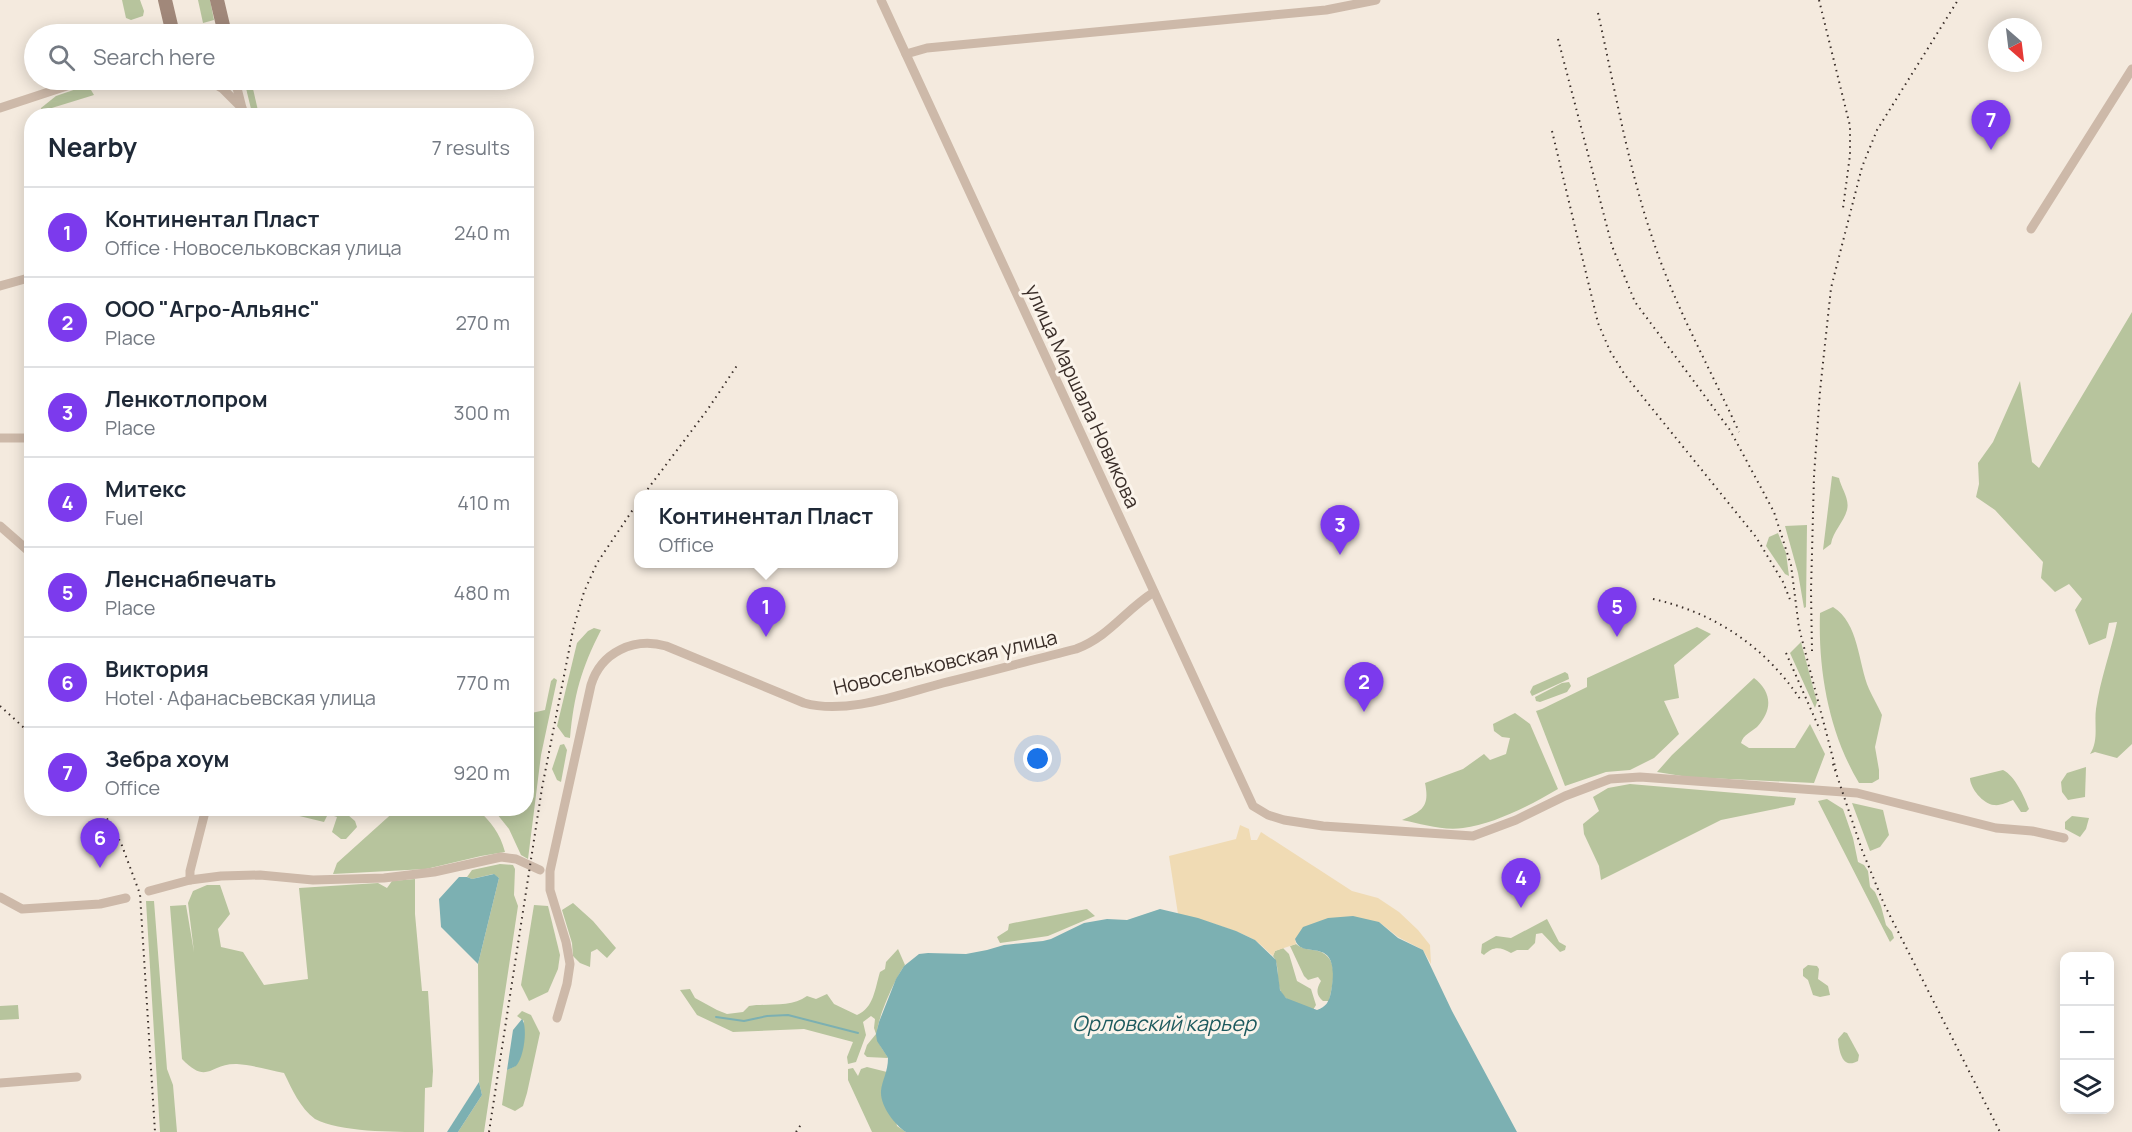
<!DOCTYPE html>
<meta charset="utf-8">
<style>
:root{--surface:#fff;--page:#f2f2f3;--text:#1f2937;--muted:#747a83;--line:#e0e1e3;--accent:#7c3aed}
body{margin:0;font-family:Manrope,sans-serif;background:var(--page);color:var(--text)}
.controls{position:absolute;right:18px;bottom:18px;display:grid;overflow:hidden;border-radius:12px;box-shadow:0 3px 15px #0003}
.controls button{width:54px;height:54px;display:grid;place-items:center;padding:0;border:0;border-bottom:2px solid var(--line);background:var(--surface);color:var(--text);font:30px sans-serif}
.compass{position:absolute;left:1988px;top:18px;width:54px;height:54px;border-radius:50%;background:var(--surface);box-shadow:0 3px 15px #0003;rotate:152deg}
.you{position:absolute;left:1038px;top:759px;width:21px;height:21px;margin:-15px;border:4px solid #fff;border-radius:50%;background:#1a73e8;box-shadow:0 0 0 9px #1a73e833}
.badge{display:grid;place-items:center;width:39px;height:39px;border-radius:50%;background:var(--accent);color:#fff;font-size:20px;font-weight:700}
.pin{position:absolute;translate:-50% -50px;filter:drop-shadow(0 2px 3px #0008)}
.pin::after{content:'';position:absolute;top:32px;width:21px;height:18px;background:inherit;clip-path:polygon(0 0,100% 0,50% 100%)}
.popup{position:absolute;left:634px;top:490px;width:264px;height:78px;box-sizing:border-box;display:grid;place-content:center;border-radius:12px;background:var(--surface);filter:drop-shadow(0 2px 4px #0005);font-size:20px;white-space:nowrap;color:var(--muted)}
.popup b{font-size:22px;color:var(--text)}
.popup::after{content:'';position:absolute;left:50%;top:100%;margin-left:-12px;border:12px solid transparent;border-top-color:var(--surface)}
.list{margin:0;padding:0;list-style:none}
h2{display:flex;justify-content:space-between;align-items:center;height:78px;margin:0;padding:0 24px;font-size:26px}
h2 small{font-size:20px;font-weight:400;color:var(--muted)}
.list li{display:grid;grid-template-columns:39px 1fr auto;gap:18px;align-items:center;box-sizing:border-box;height:90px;padding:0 24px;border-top:2px solid var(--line)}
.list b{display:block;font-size:22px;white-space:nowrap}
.list p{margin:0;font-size:20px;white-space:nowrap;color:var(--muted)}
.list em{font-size:20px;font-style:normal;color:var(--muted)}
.icon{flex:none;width:33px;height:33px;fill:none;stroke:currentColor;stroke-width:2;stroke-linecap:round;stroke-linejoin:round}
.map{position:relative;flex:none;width:2132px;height:1132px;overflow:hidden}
.search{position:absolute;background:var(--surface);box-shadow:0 3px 15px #0003;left:24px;top:24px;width:510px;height:66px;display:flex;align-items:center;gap:15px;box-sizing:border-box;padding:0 21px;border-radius:33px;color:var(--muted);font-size:22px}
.panel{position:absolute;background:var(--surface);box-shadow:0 3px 15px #0003;left:24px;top:108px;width:510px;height:708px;border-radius:24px}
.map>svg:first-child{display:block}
.green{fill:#b7c49d}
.sand{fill:#f0dbb4}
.water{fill:#7cb0b2}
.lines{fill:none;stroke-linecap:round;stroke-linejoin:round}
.stream{stroke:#7cb0b2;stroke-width:2}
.street{stroke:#cdb9a9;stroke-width:9}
.secondary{stroke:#a1887a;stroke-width:14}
.rail{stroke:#3a2e29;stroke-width:2;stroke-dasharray:1.5 4.5;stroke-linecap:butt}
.labels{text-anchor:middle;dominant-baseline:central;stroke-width:6;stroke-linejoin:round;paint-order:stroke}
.street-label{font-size:20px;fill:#3a2e29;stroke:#fbf4eb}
.water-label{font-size:21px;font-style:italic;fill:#1d5a5e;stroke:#fbf4eb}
</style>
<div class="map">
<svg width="2132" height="1132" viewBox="0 0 2132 1132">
<rect width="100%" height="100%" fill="#f4eade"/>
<g class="green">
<path d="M122,0H140L144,11L143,16L131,20L126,18Z"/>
<path d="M198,0H210L214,20L203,23Z"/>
<path d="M244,80H251L259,115H253L252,113Z"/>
<path d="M88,85L94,95L42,111L41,108L56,96Z"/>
<path d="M2132,312V744L2117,758L2095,752L2090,754C2099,741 2094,724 2096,709C2100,680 2111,651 2117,622L2109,623L2106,638L2089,645L2075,610L2082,599L2069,584L2055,592L2041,578L2043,562L1995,510L1976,497L1979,484L1978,463L1993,442L2020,381L2032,462L2039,468Z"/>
<path d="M1832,476L1839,478C1841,488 1850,499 1847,510C1844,522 1833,531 1831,544L1823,550Z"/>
<path d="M1807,525L1806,607L1804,608L1798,573L1785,526Z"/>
<path d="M1778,533L1786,553L1789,576L1785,574L1766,546L1769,537Z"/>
<path d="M1833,607C1859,623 1858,663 1869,689C1873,698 1878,706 1882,715L1875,747L1879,770V779L1872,783H1859C1829,733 1818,671 1820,613Z"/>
<path d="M1697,627L1711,634L1674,665L1679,698L1664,701L1679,734L1654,758L1630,770L1606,772L1565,786L1536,711L1542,709L1587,687V678Z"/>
<path d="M594,628L601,630C581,669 574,695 570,738L565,737L557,726L577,643L588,631Z"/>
<path d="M1801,642L1817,702L1815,708L1790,653Z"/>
<path d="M1565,672L1568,674L1569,679L1532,696L1530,692L1533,686Z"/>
<path d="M554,678L557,680L541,755L528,859L521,855L509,829L493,809L526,808L527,714L545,710L551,681Z"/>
<path d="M1754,678C1772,692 1773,710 1757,727C1751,732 1743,735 1741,743L1749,748H1795L1810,724L1825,754L1814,783L1688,777L1657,772L1672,755Z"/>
<path d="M1569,682L1571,686L1567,692L1540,702L1536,701L1535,697L1562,683Z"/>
<path d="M1515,713L1530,724L1558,789C1531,805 1494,824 1463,828C1443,831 1422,824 1402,820C1422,811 1430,807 1425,783L1463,769L1484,754L1490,760L1506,754L1510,738L1502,737L1494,731L1493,724Z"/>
<path d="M564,744L567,750L561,782L557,780L552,769L560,745Z"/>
<path d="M2086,767L2085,797L2068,800L2062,792L2061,782L2067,773Z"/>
<path d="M2003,770C2015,776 2024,796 2029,809L2026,812H2021L2013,800C2008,802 2000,806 1994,805C1983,804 1970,788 1970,778Z"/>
<path d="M1630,784L1796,798L1794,805L1721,820L1601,880L1599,866L1584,834L1583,824L1599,811L1593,797L1608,788Z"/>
<path d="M1827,799L1843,809L1853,838L1858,862L1864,865L1868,871L1870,887L1875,892L1881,906L1886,925L1892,932L1894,938L1890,942L1818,801Z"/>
<path d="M1852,803L1883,810L1889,835L1880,847L1870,851Z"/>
<path d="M286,809H341L355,821L357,827L346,839H341L332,832L337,817L328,814L324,822L287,813Z"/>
<path d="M397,809H477C491,822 500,833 505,852L481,856L426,869L333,874L337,863Z"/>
<path d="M2072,816L2089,818L2086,829L2080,837L2065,829V822Z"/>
<path d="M500,864L513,865L515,869L514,895L518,906L484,1132H458L482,1095L479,1082L478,964L499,878L493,874L472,879L467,877L472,870Z"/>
<path d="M415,879V914L422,991H428L433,1071L432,1087L425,1088L424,1132C394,1132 339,1132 315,1119C300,1108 292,1089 284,1073C269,1070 252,1065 237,1064C210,1063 208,1086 182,1059L170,906L186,905L194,952L188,903L193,891L207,885H220L230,914L218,929L221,947L243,952L264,985L308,979L299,888L378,883L387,888L392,881Z"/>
<path d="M146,901H154L167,1069L173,1085L177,1132H160Z"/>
<path d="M573,903L593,921L616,948L607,958L597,949L591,952L590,967L580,963L573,956L572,943L562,910Z"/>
<path d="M534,905L548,906L560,955L558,969L548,992L529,1001L521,985Z"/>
<path d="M1087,909L1095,916L1048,936L1000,943L997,937L1008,930L1009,924L1013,923Z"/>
<path d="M1547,919L1559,942L1566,946L1565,950L1560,952L1542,933L1536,934L1535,943L1528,950H1517L1511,953C1500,947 1494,946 1484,955L1481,953L1482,944L1496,936L1511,938Z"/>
<path d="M1296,944C1303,950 1310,949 1318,951C1340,957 1333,984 1329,1001H1323C1316,995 1316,989 1321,981L1318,977L1308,980L1304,976L1290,946Z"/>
<path d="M1283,948L1289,954L1297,981L1311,989L1316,1005L1313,1010C1305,1006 1292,1004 1286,998C1273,987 1282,968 1273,956L1275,951Z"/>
<path d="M898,949L905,965C896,976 875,1023 877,1036C878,1045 884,1050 888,1058L867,1057L864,1054L867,1045L876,1034L874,1028L875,1019L871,1016L863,1022L866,1035L856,1062L848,1064L847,1057L853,1042L804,1029L733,1032L697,1015L680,990L690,989L695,998L717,1010L727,1014L743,1012L749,1006C768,1003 791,1008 807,996L816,999L827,994L834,1004L857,1015C874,1008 875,988 880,972L885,969L886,962Z"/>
<path d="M1808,965L1817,966L1819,969L1818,979L1828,986L1830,995L1820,997L1813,995L1808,980L1803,976V969Z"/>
<path d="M18,1005L19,1019L0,1020V1006Z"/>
<path d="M522,1011L531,1015L540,1033L527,1093L523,1106L515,1111L502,1105L507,1070L515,1066L524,1021L517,1016Z"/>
<path d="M1844,1032L1847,1033L1859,1055L1858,1061C1842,1070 1839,1051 1838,1039Z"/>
<path d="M867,1067L887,1072L897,1126L906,1132H872L848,1080V1069L853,1068L858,1076L861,1069Z"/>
</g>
<path class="sand" d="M1240,825L1249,829L1251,840H1257L1261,832L1352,891L1378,898L1399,912L1418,930L1430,945L1431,964L1423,950L1398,937L1379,922L1295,939L1296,944L1275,951L1273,956C1266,950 1259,942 1251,938C1228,927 1203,920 1178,914L1169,856L1236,839Z"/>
<g class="water">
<path d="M494,874L499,878L478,964L441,927L439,899L459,877H467L472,879Z"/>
<path d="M1160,909L1198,918L1236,931L1255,940L1276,960L1280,990L1286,998L1317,1010C1326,1007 1329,1002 1331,992C1342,930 1301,963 1295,939L1303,927L1328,918L1353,916L1379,922L1398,938L1423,950L1452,1011L1517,1132H906C895,1125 880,1106 881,1091C882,1080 888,1072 888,1058L877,1041L876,1034L879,1022L896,979L904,966L919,954L928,953L966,954L987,950L1004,945L1043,941L1051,939L1084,923L1107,919L1127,920Z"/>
<path d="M522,1019C528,1027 524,1058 516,1066C514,1067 509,1069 507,1070L513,1030Z"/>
<path d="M479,1082L482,1095L458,1132H447Z"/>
</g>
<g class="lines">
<path class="stream" d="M716,1017L744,1021L767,1016L788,1015L858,1033"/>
<g class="street">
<path d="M881,0L1253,806L1268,815L1284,820L1323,826L1473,836L1516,820L1565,796L1610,779L1640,777L1857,793L1996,828L2032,831L2064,838"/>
<path d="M906,54L927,48L1326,10L1376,0"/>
<path d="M208,80L223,89L242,108"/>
<path d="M235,80L244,116"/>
<path d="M0,108L85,80"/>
<path d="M2031,229L2132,69"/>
<path d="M0,286L32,277"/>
<path d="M0,438H32"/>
<path d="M0,526L32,554"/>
<path d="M190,880V871L206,808"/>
<path d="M149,891L190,880L221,876L260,875L313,880L384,878L434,872L501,857L516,859L540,870"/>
<path d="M0,897L22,909L100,904L126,898"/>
<path d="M557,1018L567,984L570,964L566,942L550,890V871L591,685C601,652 634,637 666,646L804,703C847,715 901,694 943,683C988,672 1032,660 1076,649C1110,636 1125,610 1154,592"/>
<path d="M0,1083L77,1077"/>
</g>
<g class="secondary">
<path d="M165,0L173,34"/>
<path d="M217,0L225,34"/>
</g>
<g class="rail">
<path d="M1819,0L1850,126V155L1843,208"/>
<path d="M1598,13C1615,89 1628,167 1653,240C1675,307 1710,368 1739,432"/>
<path d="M1558,39L1612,246L1635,302L1730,430L1774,512L1791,565L1799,628L1836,770"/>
<path d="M1552,131L1598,323L1610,351L1625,375L1756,537L1783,582L1791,602"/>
<path d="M644,494L708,409L738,364"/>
<path d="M1653,599C1716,613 1767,648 1802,702"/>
<path d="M1812,651L1811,591L1814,476L1820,391L1831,288L1862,167L1877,130L1958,0"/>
<path d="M1786,653L1820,730"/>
<path d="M0,706L32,735"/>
<path d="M1833,764L1862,850L1884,904L2000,1132"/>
<path d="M101,808L121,843L140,894L155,1132"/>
<path d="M489,1132L542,788L573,630L584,592L597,563L638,502"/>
<path d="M796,1132L802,1123"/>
</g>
</g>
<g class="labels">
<g class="street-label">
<text transform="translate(1083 396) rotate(65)">улица Маршала Новикова</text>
<text transform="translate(945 662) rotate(-13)">Новосельковская улица</text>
</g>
<g class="water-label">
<text x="1164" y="1023">Орловский карьер</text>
</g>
</g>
</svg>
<div class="controls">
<button>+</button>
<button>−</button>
<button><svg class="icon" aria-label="layers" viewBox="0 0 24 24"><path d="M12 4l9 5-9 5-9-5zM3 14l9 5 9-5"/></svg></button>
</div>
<svg class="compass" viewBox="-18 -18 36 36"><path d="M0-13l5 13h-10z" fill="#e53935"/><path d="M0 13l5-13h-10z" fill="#747a83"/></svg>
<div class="you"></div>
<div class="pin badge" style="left:766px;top:637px">1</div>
<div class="popup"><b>Континентал Пласт</b>Office</div>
<div class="pin badge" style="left:1364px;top:712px">2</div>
<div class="pin badge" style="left:1340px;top:555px">3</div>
<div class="pin badge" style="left:1521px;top:908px">4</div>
<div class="pin badge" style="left:1617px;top:637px">5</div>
<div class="pin badge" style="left:100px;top:868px">6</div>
<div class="pin badge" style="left:1991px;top:150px">7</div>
<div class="search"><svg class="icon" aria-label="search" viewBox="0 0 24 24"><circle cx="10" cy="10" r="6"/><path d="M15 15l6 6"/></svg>Search here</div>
<section class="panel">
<h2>Nearby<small>7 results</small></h2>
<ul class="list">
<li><span class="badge">1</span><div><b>Континентал Пласт</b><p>Office · Новосельковская улица</p></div><em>240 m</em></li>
<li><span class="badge">2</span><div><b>ООО &quot;Агро-Альянс&quot;</b><p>Place</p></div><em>270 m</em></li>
<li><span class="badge">3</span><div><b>Ленкотлопром</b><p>Place</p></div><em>300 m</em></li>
<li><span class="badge">4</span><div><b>Митекс</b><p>Fuel</p></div><em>410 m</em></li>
<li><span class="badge">5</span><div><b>Ленснабпечать</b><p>Place</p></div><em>480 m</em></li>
<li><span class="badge">6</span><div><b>Виктория</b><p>Hotel · Афанасьевская улица</p></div><em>770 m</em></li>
<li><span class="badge">7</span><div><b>Зебра хоум</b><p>Office</p></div><em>920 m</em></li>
</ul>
</section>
</div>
